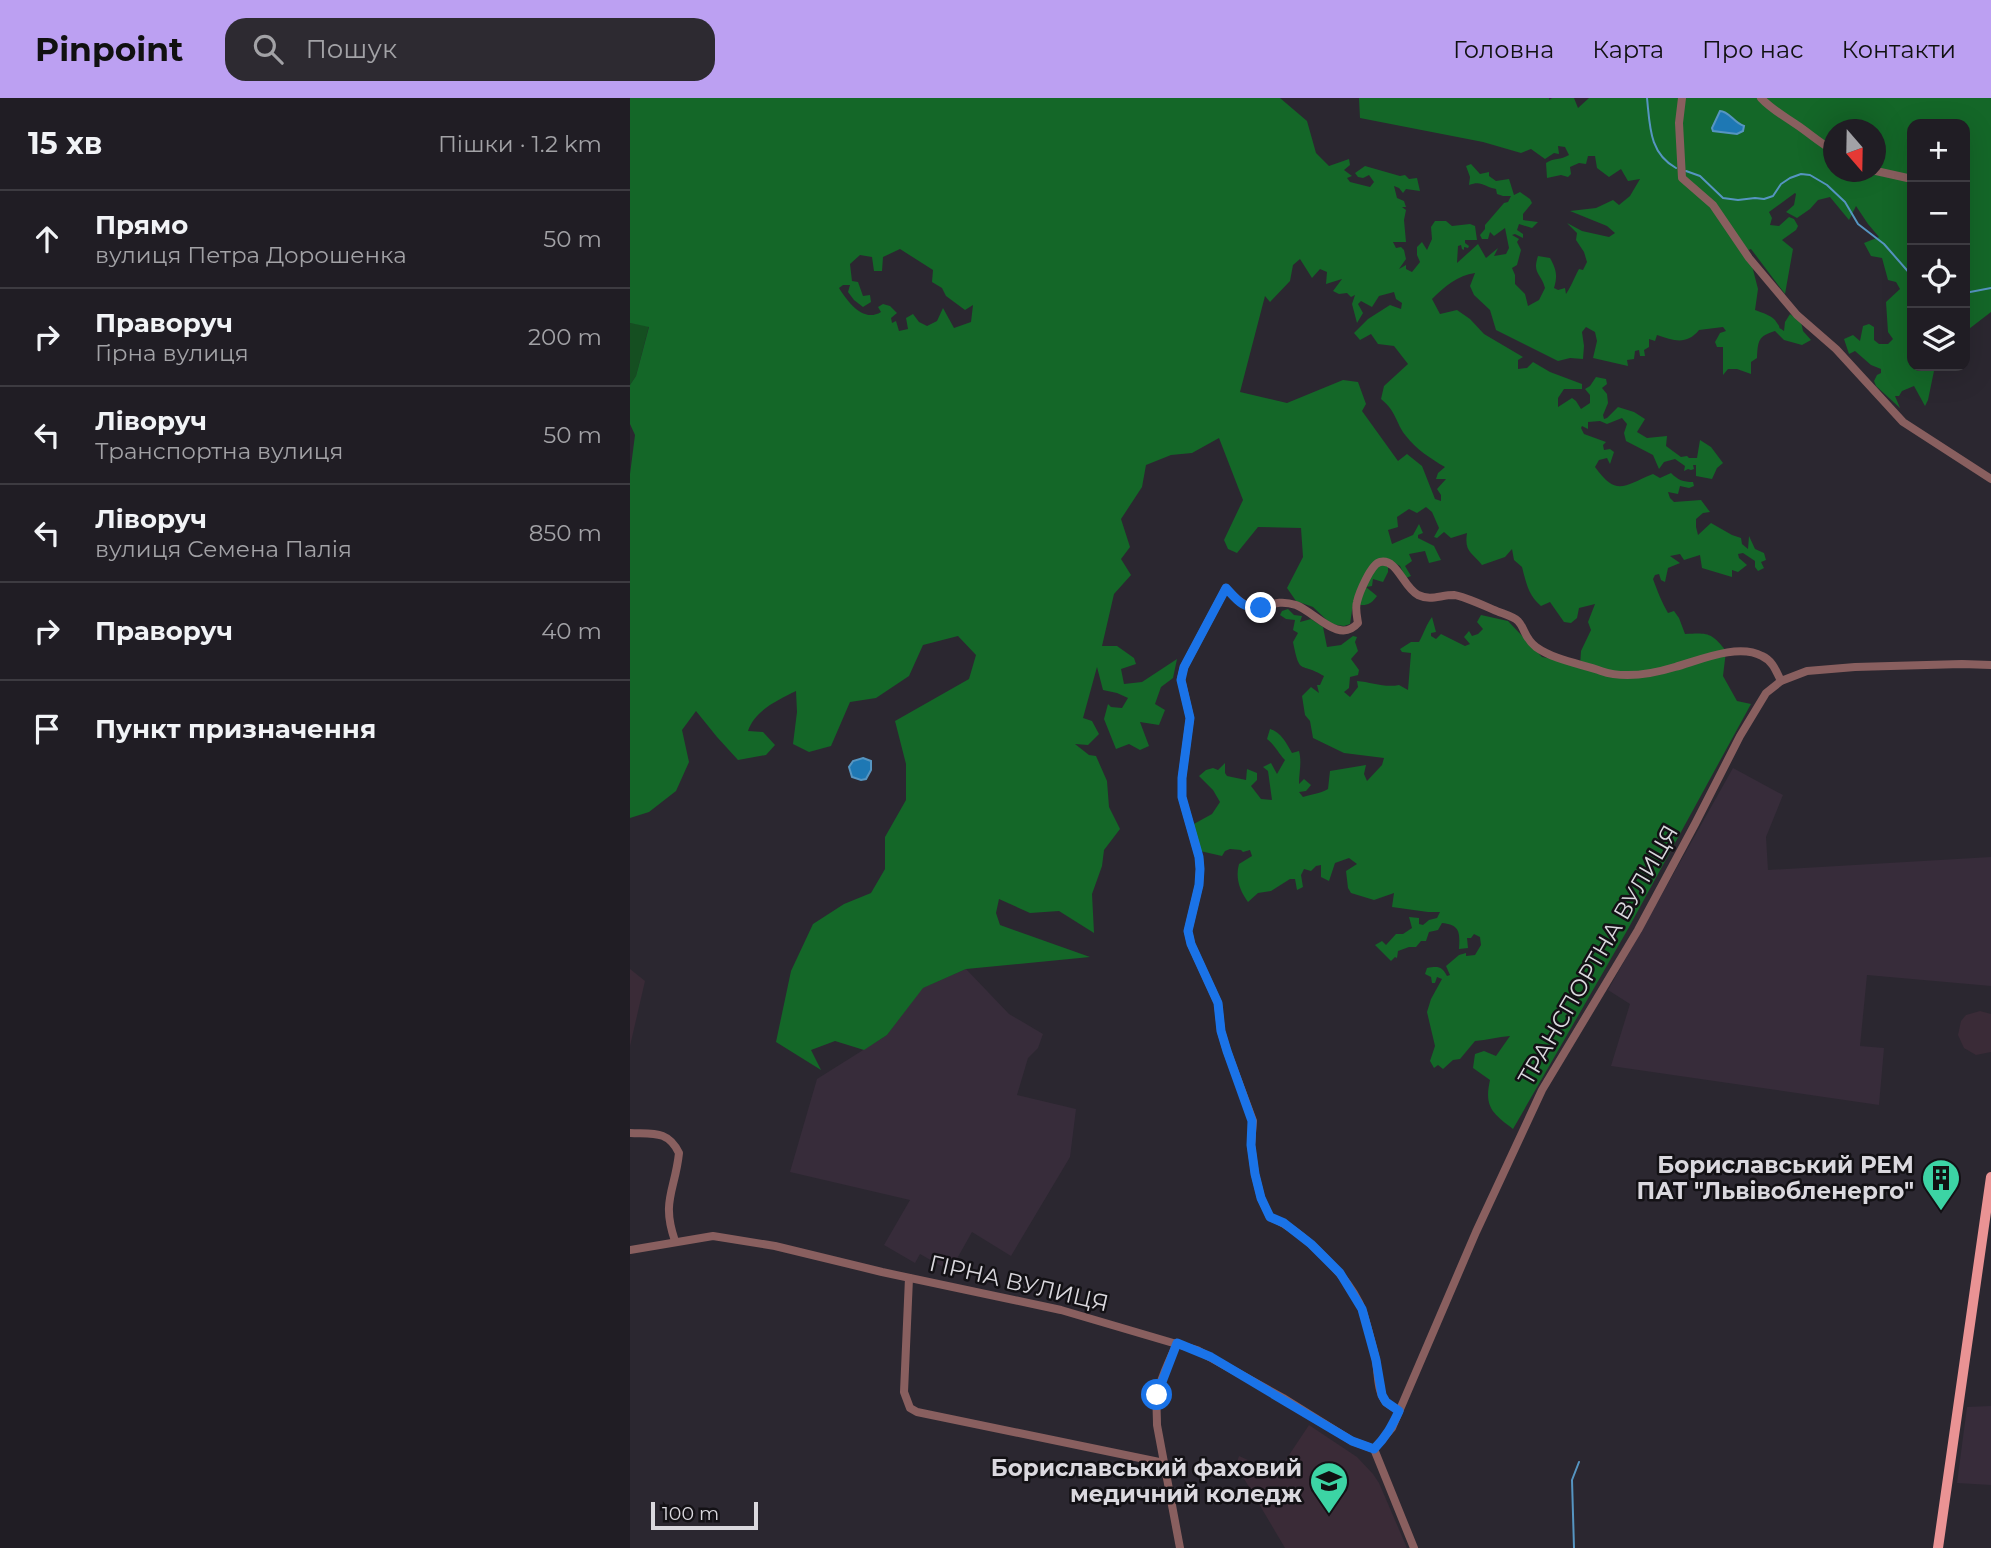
<!DOCTYPE html>
<html lang="uk">
<meta charset="utf-8">
<style>
:root{--surface:#201d24;--page:#2d2a31;--text:#f1f3f6;--muted:#a2a2a6;--line:#3d3b41;--accent:#bca0f2}
body{margin:0;font-family:Montserrat,sans-serif;background:var(--page);color:var(--text)}
.controls{position:absolute;right:21px;top:21px;display:grid;overflow:hidden;border-radius:14px;box-shadow:0 7px 28px #0002}
.controls button{width:63px;height:63px;display:grid;place-items:center;padding:0;border:0;border-bottom:2px solid var(--line);background:var(--surface);color:var(--text);font:35px sans-serif}
.compass{position:absolute;left:1193px;top:21px;width:63px;height:63px;border-radius:50%;background:var(--surface);box-shadow:0 7px 28px #0002;rotate:160deg}
.scale{position:absolute;left:21px;bottom:18px;width:107px;box-sizing:border-box;padding-left:7px;border:4px solid #dad8de;border-top:0;font-size:19px;line-height:24px;white-space:nowrap;color:#dad8de;-webkit-text-stroke:5px #131115;paint-order:stroke}
.stop{position:absolute;width:21px;height:21px;margin:-16px;border:5px solid #1a73e8;border-radius:50%;background:#fff}
.stop.end{background:#1a73e8;border-color:#fff;box-shadow:0 2px 7px #0008}
.list{margin:0;padding:0;list-style:none}
h2{display:flex;justify-content:space-between;align-items:center;height:91px;margin:0;padding:0 28px;font-size:30px}
h2 small{font-size:23px;font-weight:400;color:var(--muted)}
.list li{display:grid;grid-template-columns:46px 1fr auto;gap:21px;align-items:center;box-sizing:border-box;height:98px;padding:0 28px;border-top:2px solid var(--line)}
.list b{display:block;font-size:26px;white-space:nowrap}
.list p{margin:0;font-size:23px;white-space:nowrap;color:var(--muted)}
.list em{font-size:23px;font-style:normal;color:var(--muted)}
.icon{flex:none;width:38px;height:38px;fill:none;stroke:currentColor;stroke-width:2;stroke-linecap:round;stroke-linejoin:round}
.map{position:relative;flex:none;width:1361px;height:1450px;overflow:hidden}
header{display:flex;align-items:center;gap:42px;box-sizing:border-box;height:98px;padding:0 35px;background:var(--accent);color:#111}
header strong{font-size:33px}
nav{display:flex;gap:38px;margin-inline-start:auto;font-size:24px}
.search{width:490px;height:63px;background:var(--page);display:flex;align-items:center;gap:18px;box-sizing:border-box;padding:0 24px;border-radius:21px;color:var(--muted);font-size:26px}
main{display:flex}
aside{flex:1;background:var(--surface)}
.map>svg:first-child{display:block}
.industrial{fill:#372c3a}
.education{fill:#3a2b37}
.green{fill:#154f21}
.forest{fill:#146728;fill-rule:evenodd}
.water{fill:#1e78b4;stroke:#5695c1;stroke-width:2}
.lines{fill:none;stroke-linecap:round;stroke-linejoin:round}
.stream{stroke:#5695c1;stroke-width:2}
.minor{stroke:#895f5f;stroke-width:8}
.major{stroke:#ea9394;stroke-width:10}
.route{stroke:#1a73e8;stroke-width:9}
.labels{text-anchor:middle;dominant-baseline:central;stroke-width:5;stroke-linejoin:round;paint-order:stroke}
.street-label{font-size:23px;fill:#dad8de;stroke:#131115}
.poi-label{font-size:23px;font-weight:bold;fill:#dad8de;stroke:#131115;text-anchor:end}
</style>
<header>
<strong>Pinpoint</strong>
<div class="search"><svg class="icon" aria-label="search" viewBox="0 0 24 24"><circle cx="10" cy="10" r="6"/><path d="M15 15l6 6"/></svg>Пошук</div>
<nav><a>Головна</a><a>Карта</a><a>Про нас</a><a>Контакти</a></nav>
</header>
<main>
<aside>
<h2>15 хв<small>Пішки · 1.2 km</small></h2>
<ul class="list">
<li><svg class="icon" aria-label="ahead" viewBox="0 0 24 24"><path d="M12 20V5M6 11l6-6 6 6"/></svg><div><b>Прямо</b><p>вулиця Петра Дорошенка</p></div><em>50 m</em></li>
<li><svg class="icon" aria-label="right" viewBox="0 0 24 24"><path d="M7 20v-9h11M14 6l5 5-5 5"/></svg><div><b>Праворуч</b><p>Гірна вулиця</p></div><em>200 m</em></li>
<li><svg class="icon" aria-label="left" viewBox="0 0 24 24"><path d="M17 20v-9H6M10 6l-5 5 5 5"/></svg><div><b>Ліворуч</b><p>Транспортна вулиця</p></div><em>50 m</em></li>
<li><svg class="icon" aria-label="left" viewBox="0 0 24 24"><path d="M17 20v-9H6M10 6l-5 5 5 5"/></svg><div><b>Ліворуч</b><p>вулиця Семена Палія</p></div><em>850 m</em></li>
<li><svg class="icon" aria-label="right" viewBox="0 0 24 24"><path d="M7 20v-9h11M14 6l5 5-5 5"/></svg><div><b>Праворуч</b></div><em>40 m</em></li>
<li><svg class="icon" aria-label="arrive" viewBox="0 0 24 24"><path d="M6 21V4h12l-3 4 3 4H6"/></svg><div><b>Пункт призначення</b></div></li>
</ul>
</aside>
<div class="map">
<svg width="1361" height="1450" viewBox="0 0 1361 1450">
<rect width="100%" height="100%" fill="#2b2730"/>
<g class="industrial">
<path d="M1103,670L1153,697L1136,739L1138,772L1361,759V888L1237,877L1230,948L1254,950L1249,1007L981,968L1000,906L978,892Z"/>
<path d="M336,871L379,916L413,936L408,950L398,960L387,997L446,1011L440,1059L381,1158L342,1134L320,1173L290,1156L285,1165L254,1147L280,1102L160,1074L187,981L257,937L292,890Z"/>
<path d="M1361,1308V1387L1327,1385L1337,1309Z"/>
</g>
<g class="education">
<path d="M0,871L15,883L0,948Z"/>
<path d="M1350,913L1361,916V954L1346,957L1334,950L1328,937L1331,923L1336,917Z"/>
<path d="M679,1327L727,1359L743,1376L749,1385L777,1450H655L606,1367L609,1358L647,1375Z"/>
</g>
<path class="green" d="M0,225L19,228L6,278L0,287Z"/>
<path class="forest" d="M0,0H650L677,23L686,55L699,68L719,61L720,67L714,72L722,78L717,80L720,84L740,89L744,84L739,77L733,80L728,79L725,75L735,68L770,78L775,77L779,81L787,80L790,93L776,91L773,95L769,90L764,88L767,100L774,103L776,109H772L776,112L774,122L776,144H763L766,150L771,149L774,152L776,161L769,171L776,167V171L782,174L790,164L787,157V149L792,144L797,152L802,141L801,129L805,123H816L822,128L840,126L845,128L847,142H835V145L839,148L838,150L834,149V152L832,151L831,147L828,148L827,165L848,146L856,160L868,150L864,158L876,156L879,150L875,130L864,138L860,134L858,141H852L850,137L855,131V127L874,105L878,104L881,98H873L867,96L866,91C854,89 852,82 839,87L840,79L836,68L841,66L850,76L859,74V78L866,83L879,81L884,97L890,94L900,101L902,105L893,116V122L908,124L902,130L889,126L887,132L893,136V140L885,136L882,137L889,141L887,144L891,152L887,167L882,170L885,177V186L895,196L898,208L909,202L915,190C911,175 902,176 908,158L920,160C926,171 928,177 924,190L928,192L935,190L936,196C942,187 944,180 949,171L953,172L957,164L954,154L946,142L947,135L937,125L952,133L979,139L985,135L977,128L940,113L966,110L983,102L989,107L1000,98L1010,81L998,83L991,71L979,79L967,70L965,58H958L956,66L949,65L940,69L941,76L938,79L931,77L917,80L916,65C923,60 931,62 939,57L935,49L928,48L929,56L924,55L915,61L901,51L891,55L853,44L730,20L729,0H919V2L922,0H944L948,10L959,0H1361V214L1335,234V26H1282V268H1305L1298,302L1295,308L1284,288L1272,293L1269,298H1265L1270,310L1246,288L1244,283L1247,277L1251,275V271L1241,267L1225,253L1219,256L1214,241L1223,237L1230,243L1233,228L1239,226L1244,229V242L1249,246H1258L1263,241L1258,234L1256,204L1270,191L1266,184L1258,182L1252,160L1241,158L1234,145L1249,139L1238,126L1226,108L1219,122L1200,99L1188,102L1180,111L1167,120L1156,114L1164,107L1166,96L1165,95L1139,114L1142,120L1140,127L1149,128L1159,119L1164,121L1168,128L1166,132L1152,142L1163,151L1155,196L1121,151L1118,152L1128,191L1125,212C1132,215 1143,217 1147,225C1153,233 1145,227 1154,233L1155,224L1160,216L1171,224L1173,233L1181,242L1172,247L1154,242L1145,233C1128,238 1128,243 1127,260L1121,264V276L1107,271H1098L1093,277V249H1087L1085,244L1090,235L1096,233L1093,229L1069,232C1057,247 1044,243 1027,237L1025,243L1019,241V249L1014,252L1015,258H1010L1009,252L1005,253L1004,261L997,262L998,268L963,260L967,243L965,234L956,229L952,234L954,248L953,261L940,260L928,263L866,232L860,212L844,197L840,188L845,175C828,177 814,189 802,201L810,216L827,212L840,221L854,236L893,259L888,262V271L897,270L903,264L920,274L952,286V291H934L928,300V309L942,300L946,303L951,311L960,305V297L955,291L960,288L966,279L976,281L977,286L972,290L977,296L978,305L973,317L974,321L977,320L988,309L1004,314L1015,321L1007,334L1017,340L1037,338L1036,348L1051,359L1057,358L1059,360H1067L1070,342L1081,349L1093,365L1087,370L1082,381L1066,378V367H1063L1064,371L1061,372L1058,371L1054,373L1055,368L1045,361L1034,364L1029,371L1023,357L996,343L994,335L997,326L992,320L977,326L970,323L958,324V331L952,328L951,330L954,336L976,344L973,347L974,352L980,351L984,354L980,366L977,360L969,362L965,369C987,399 993,388 1023,376L1030,380L1041,375C1048,382 1053,384 1063,384L1064,388L1059,390L1050,388L1048,396L1038,394L1040,400L1044,404L1071,402L1080,414L1073,415L1066,421V429L1068,437L1081,425L1102,437L1111,440L1112,446L1118,451L1119,438L1125,451L1134,455L1136,462L1131,464L1134,470L1128,473L1125,469V463L1113,455L1108,456L1109,460L1117,467L1108,474L1102,472V479L1072,470L1070,457L1054,462L1050,456L1040,458L1050,465L1038,470L1035,484L1031,482L1029,476L1025,477L1023,481C1027,492 1032,505 1038,515L1044,513L1049,520L1055,536C1078,535 1081,534 1096,553L1093,578L1107,603L1121,606L998,831L883,1031C862,1015 854,1009 860,982L843,970L845,956L854,953L866,958L880,938C868,939 857,942 845,943L830,961L823,962L813,971L808,967L804,970L800,963L805,948L797,914L801,901L812,881L807,879L805,885H802L801,879L795,876L797,870C808,868 812,868 817,878L820,877L816,868L829,857L836,855V858L845,857L851,847L850,839L844,836L841,840H837L838,850L829,851C830,834 830,827 812,825L808,832L799,834L796,843H791L786,849H779L768,853L767,860L765,859L761,863L745,847L752,843L756,847L766,836H773L782,830L779,819L789,820V826L793,827L799,822L807,820L810,814H798L762,809L764,795L744,802L721,795L718,790L716,773L727,766L719,760L705,765L699,783L691,779V767L686,768L681,773L674,771L671,777L673,789L667,792L665,781H660L641,793L628,795L618,804C610,793 605,780 609,766L622,758L620,752L613,754L611,752L600,751L595,753L592,758L570,753L562,727L582,716L590,704L583,692L569,678L576,672L583,670L588,672L595,665V675L597,678L616,682L617,671L627,675V682L621,688L631,701L642,702L638,673L633,669L641,665L647,676L655,662C648,655 645,647 637,641L640,631C651,634 657,646 662,655L669,653C672,664 669,675 669,686L674,681L681,687L676,693L669,694L673,699C682,696 689,696 698,691L700,673L736,667L734,676L737,683L752,667L754,660L714,655L683,640L680,623L675,617L672,598L681,589L689,595L687,587H690L694,578C670,563 670,579 663,544L668,535L663,532L665,522L656,521L650,517L652,513L658,511L664,517L672,518L670,524L681,521L693,529L697,549L711,547L723,538L727,539L725,544L728,553L721,561L729,572L728,577L720,579L719,590L714,594L720,599L728,589L727,583C741,584 755,590 769,587L778,592L781,555L772,554L770,551L781,544H789C794,535 796,527 802,519L806,534L801,535V538L806,541L811,536L835,548L840,546L834,539L839,533L842,538L848,536L853,531L847,524L851,517L878,523L912,559L929,562L950,569L951,553L961,532L958,524L965,506L949,510L947,520L941,525L934,524L920,504L911,508C898,497 896,484 892,469L884,462L882,451L875,459L852,467C842,454 834,454 837,435L821,440L814,434L807,440L804,439L809,430L802,414L796,409L787,415L779,411L767,419L768,429L758,432L762,446L783,437L789,426L793,435L788,437V440L804,448L811,462L799,465L795,453L779,456L782,463L775,468L781,478L776,480L770,468L758,461V474L753,484L743,481L742,488L736,489L747,498C740,508 735,508 723,506L720,526L714,528L701,526L683,509L666,503L657,490L673,459L671,430L628,429L607,455L598,451L594,442L613,402L589,340L562,355L541,357L516,367L512,389L491,421L500,449L491,461L501,477L484,496L472,548H487L504,560L506,566L491,571L494,586L512,584L547,561L543,580L531,589L525,606L535,612L529,627L510,624L519,648L510,652L499,646L486,651L474,621L478,606L481,609L492,610L498,600L487,595L473,592L467,569L453,620L462,623L469,636L458,647L445,646L459,657L466,658L477,683L479,709L490,731L474,752L472,768L462,796L464,835L429,813L400,815L369,801L366,815L370,827L460,859L336,871L293,890L257,937L234,952L205,943L181,952L191,972L146,944L161,873L183,826L214,806L241,795L255,771V739L276,702V666L265,623L339,581L346,557L328,538L293,547L279,578L246,600L220,604L201,648L179,654L163,646L167,614L166,593C148,602 125,612 118,633L133,634L145,647L136,657L108,662L87,639L66,613L52,632L59,664L46,693L19,714L0,720V376L5,337L0,326V287L6,278L19,229L0,225ZM1204,32H1246V74H1204ZM270,151L303,172L302,184L312,190L316,198L335,212L343,207L341,224L324,230L313,210L307,223L297,228L289,224L283,216L276,220L278,231L269,233L266,223L262,225L261,220L267,215L260,208L253,206L248,209L251,214C233,225 218,204 209,190L213,187H220L218,194L224,202L233,209L241,204L240,197L233,198L228,184L222,183L220,166L230,157L242,159L244,173H252L253,159ZM670,161L682,180L690,171L697,174L696,186L712,181L703,193L709,196L717,195L721,199L725,197L722,206L727,225L733,215L728,206L731,203L742,209L749,198L764,194L766,201L772,205L771,211L760,207L738,221L724,235L730,242L741,236L748,246L764,248L778,266L754,288L751,301C767,314 765,324 776,338C786,351 801,361 815,369L808,375L806,381H816L807,391L811,397V403L805,401L792,368L777,356L768,363L732,313L736,306L728,284L713,282L657,305L610,294L635,198L640,204L660,183L663,167Z"/>
<g class="water">
<path d="M1090,13C1099,13 1104,25 1114,28L1113,33L1107,36L1083,33L1082,30Z"/>
<path d="M233,660L241,663V672L236,681L231,682L222,679L219,669L223,663Z"/>
</g>
<g class="lines">
<g class="stream">
<path d="M1017,0C1020,28 1019,55 1046,70"/>
<path d="M1056,73L1070,78L1093,100L1108,102L1125,100L1134,101L1143,98L1151,86L1160,80L1171,76L1180,77L1197,87L1215,104L1228,126L1254,146L1282,178"/>
<path d="M1335,195L1361,190"/>
<path d="M944,1450L942,1382L949,1364"/>
</g>
<g class="minor">
<path d="M1052,0L1049,25L1052,80L1083,107L1119,160L1156,204L1167,217L1206,251L1273,324L1361,381"/>
<path d="M1131,0C1141,11 1154,18 1167,27C1179,35 1190,45 1204,53"/>
<path d="M1246,73L1282,81"/>
<path d="M0,1035C23,1036 38,1032 49,1055C45,1093 31,1103 45,1143"/>
<path d="M0,1152L83,1138L145,1148L252,1174L431,1212L567,1252L653,1300L722,1343L744,1351"/>
<path d="M279,1180L274,1294L280,1310L287,1314L534,1365"/>
<path d="M547,1245C540,1262 530,1280 527,1298C526,1308 527,1318 527,1327L550,1450"/>
<path d="M769,1313C765,1310 759,1307 756,1304C747,1294 748,1274 746,1262C742,1246 738,1230 733,1214C722,1181 672,1132 640,1119L631,1100L625,1076L621,1047L623,1023L597,953L591,933L588,905L561,846L558,833L569,787L570,771L569,759L552,699V680L560,620L551,581L554,569L596,490C630,529 633,496 666,507C685,514 709,547 728,525C727,519 725,510 727,504C729,495 741,466 750,464C767,460 773,489 788,497C801,503 810,497 824,497C834,498 859,510 869,514C874,516 884,519 888,523C895,530 894,540 906,549C924,562 951,566 971,573C994,581 1022,576 1045,569C1070,562 1108,545 1132,558C1143,563 1146,573 1151,583"/>
<path d="M744,1351L762,1330L846,1134L912,992L1008,832L1065,726L1110,638L1136,595L1151,583L1177,573L1225,569L1332,566L1361,567"/>
<path d="M744,1351L784,1450"/>
</g>
<path class="major" d="M1308,1450L1361,1079"/>
</g>
<g class="lines">
<path class="route" d="M527,1297L547,1245L581,1259L722,1343L744,1351C756,1339 762,1328 769,1313L756,1304L752,1297L746,1262L732,1211L710,1175L681,1146L654,1125L640,1119L631,1100L625,1076L621,1047L622,1023L597,953L591,933L588,905L561,846L558,833L569,787L570,771L569,759L552,699V680L560,620L551,582L554,569L596,490C608,503 612,510 631,510"/>
</g>
<defs>
<symbol id="building-pin" viewBox="-11 -11 22 30"><path d="M0 17L-7.5 6A9.5 9.5 0 1 1 7.5 6Z" fill="#3cd4a4" stroke="#131115"/><path d="M-4-6H4V6H1V3H-1V6H-4ZM-2.5-4.3h1.7v1.8h-1.7ZM.8-4.3h1.7v1.8H.8ZM-2.5-1h1.7V.8h-1.7ZM.8-1h1.7V.8H.8Z" fill="#111"/></symbol>
<symbol id="university-pin" viewBox="-11 -11 22 30"><path d="M0 17L-7.5 6A9.5 9.5 0 1 1 7.5 6Z" fill="#3cd4a4" stroke="#131115"/><path d="M0-5L7-2L0 1L-7-2ZM-4 1L0 2.5L4 1V4Q0 6-4 4Z" fill="#111"/></symbol>
</defs>
<g fill-rule="evenodd">
<use href="#building-pin" x="1289" y="1058" width="44" height="60"/>
<use href="#university-pin" x="677" y="1361" width="44" height="60"/>
</g>
<g class="labels">
<g class="street-label">
<text transform="translate(968 857) rotate(-60)">ТРАНСПОРТНА ВУЛИЦЯ</text>
<text transform="translate(389 1185) rotate(13)">ГІРНА ВУЛИЦЯ</text>
</g>
<g class="poi-label">
<text x="1284" y="1067">Бориславський РЕМ<tspan x="1284" dy="26">ПАТ "Львівобленерго"</tspan></text>
<text x="672" y="1370">Бориславський фаховий<tspan x="672" dy="26">медичний коледж</tspan></text>
</g>
</g>
</svg>
<div class="controls">
<button>+</button>
<button>−</button>
<button><svg class="icon" aria-label="locate" viewBox="0 0 24 24"><circle cx="12" cy="12" r="6"/><path d="M12 2v4M12 18v4M2 12h4M18 12h4"/></svg></button>
<button><svg class="icon" aria-label="layers" viewBox="0 0 24 24"><path d="M12 4l9 5-9 5-9-5zM3 14l9 5 9-5"/></svg></button>
</div>
<svg class="compass" viewBox="-18 -18 36 36"><path d="M0-13l5 13h-10z" fill="#e53935"/><path d="M0 13l5-13h-10z" fill="#a2a2a6"/></svg>
<div class="scale">100 m</div>
<div class="stop" style="left:527px;top:1297px"></div>
<div class="stop end" style="left:631px;top:510px"></div>
</div>
</main>
